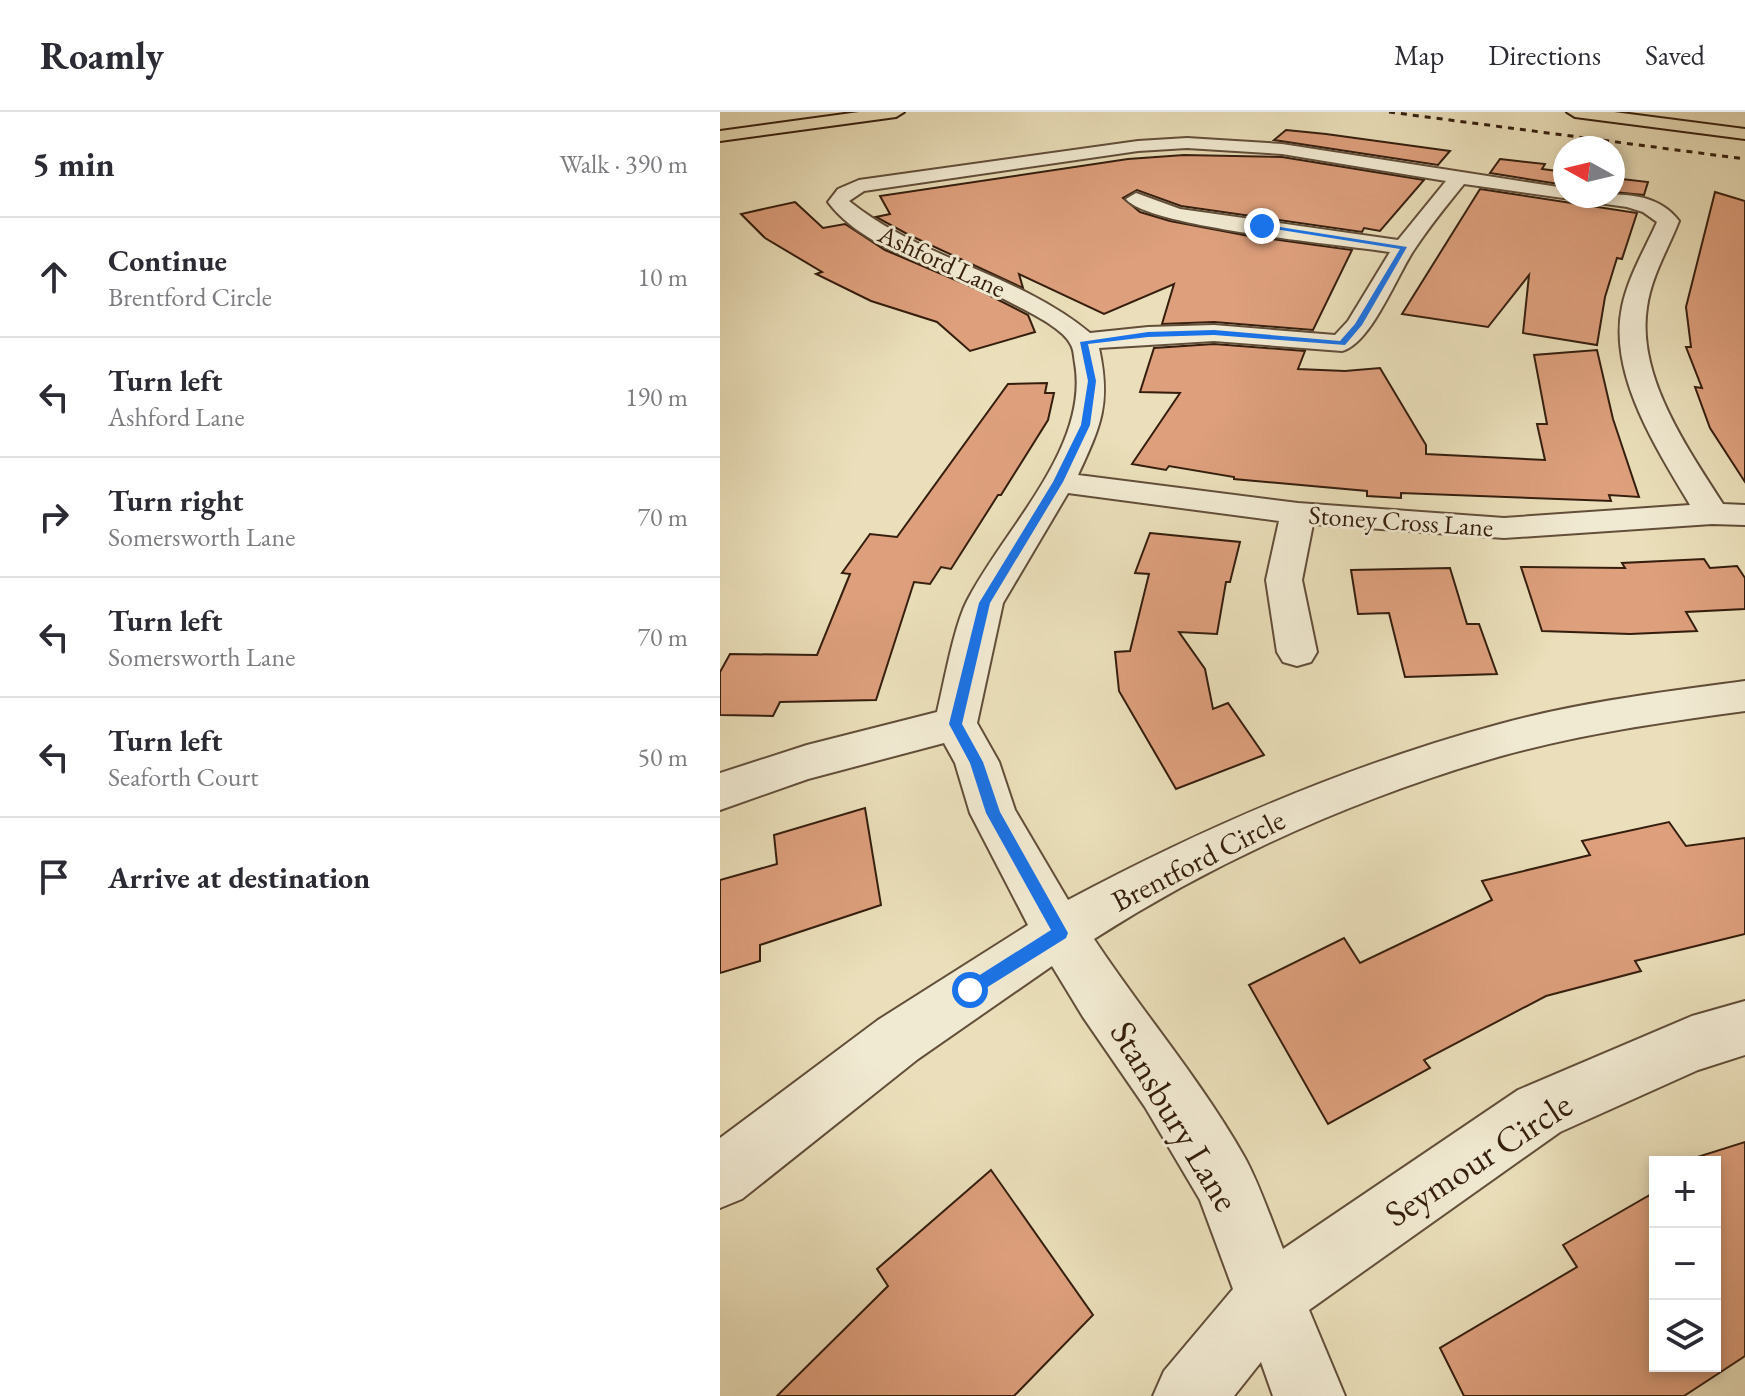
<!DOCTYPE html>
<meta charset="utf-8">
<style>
:root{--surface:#fff;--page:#f7f7f7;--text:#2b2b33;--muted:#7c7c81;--line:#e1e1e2}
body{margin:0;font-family:"EB Garamond",serif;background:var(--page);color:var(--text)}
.controls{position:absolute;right:24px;bottom:24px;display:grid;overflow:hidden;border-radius:0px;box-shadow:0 4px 12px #0003}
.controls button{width:72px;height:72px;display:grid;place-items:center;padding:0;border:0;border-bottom:2px solid var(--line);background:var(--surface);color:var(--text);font:40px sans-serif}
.compass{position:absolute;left:833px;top:24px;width:72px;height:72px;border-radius:50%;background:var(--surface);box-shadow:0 4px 12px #0003;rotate:278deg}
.stop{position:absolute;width:24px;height:24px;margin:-18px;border:6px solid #1a73e8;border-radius:50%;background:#fff}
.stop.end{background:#1a73e8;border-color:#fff;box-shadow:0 2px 8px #0008}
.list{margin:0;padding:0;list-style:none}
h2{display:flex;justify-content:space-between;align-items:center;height:104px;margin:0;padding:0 32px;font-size:34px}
h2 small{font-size:26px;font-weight:400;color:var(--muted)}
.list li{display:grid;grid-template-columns:52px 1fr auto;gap:24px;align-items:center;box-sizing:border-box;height:120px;padding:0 32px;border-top:2px solid var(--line)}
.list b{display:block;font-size:30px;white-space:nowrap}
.list p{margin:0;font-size:26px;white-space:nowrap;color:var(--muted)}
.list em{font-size:26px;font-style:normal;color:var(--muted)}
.icon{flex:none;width:44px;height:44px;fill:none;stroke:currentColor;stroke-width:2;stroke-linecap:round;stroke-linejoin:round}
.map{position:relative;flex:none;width:1025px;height:1284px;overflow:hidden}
header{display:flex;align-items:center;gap:48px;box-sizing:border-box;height:112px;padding:0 40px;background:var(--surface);border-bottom:2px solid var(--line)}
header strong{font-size:38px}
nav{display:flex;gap:44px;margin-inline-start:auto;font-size:28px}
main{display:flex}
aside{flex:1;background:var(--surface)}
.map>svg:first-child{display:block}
.building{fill:#dd9f7c;stroke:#351e0e;stroke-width:2}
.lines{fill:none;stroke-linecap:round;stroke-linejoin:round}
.minor-casing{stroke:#624e39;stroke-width:4}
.major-casing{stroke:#351e0e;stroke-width:4}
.highway-casing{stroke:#351e0e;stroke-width:4}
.minor{fill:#f1ead2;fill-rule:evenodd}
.major{fill:#eadfba;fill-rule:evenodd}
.highway{fill:#eadfba;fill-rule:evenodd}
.rail{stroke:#351e0e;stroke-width:3;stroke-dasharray:6 6;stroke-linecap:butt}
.route{fill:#1a73e8}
.labels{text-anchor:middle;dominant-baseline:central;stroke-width:6;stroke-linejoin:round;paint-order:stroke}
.far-street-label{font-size:26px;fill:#351e0e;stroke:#f1ead2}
.street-label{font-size:30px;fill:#351e0e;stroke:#f1ead2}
.near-street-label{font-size:36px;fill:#351e0e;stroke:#f1ead2}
</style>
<header>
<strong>Roamly</strong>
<nav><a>Map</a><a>Directions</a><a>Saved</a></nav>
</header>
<main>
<aside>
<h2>5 min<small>Walk · 390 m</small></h2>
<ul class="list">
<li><svg class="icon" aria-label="ahead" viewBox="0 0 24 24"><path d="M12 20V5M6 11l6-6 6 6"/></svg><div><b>Continue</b><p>Brentford Circle</p></div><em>10 m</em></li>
<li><svg class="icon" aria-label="left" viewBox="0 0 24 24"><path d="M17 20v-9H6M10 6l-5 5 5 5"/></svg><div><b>Turn left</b><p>Ashford Lane</p></div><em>190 m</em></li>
<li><svg class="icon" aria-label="right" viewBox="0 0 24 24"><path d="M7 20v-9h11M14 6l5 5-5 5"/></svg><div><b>Turn right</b><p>Somersworth Lane</p></div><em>70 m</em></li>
<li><svg class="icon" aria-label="left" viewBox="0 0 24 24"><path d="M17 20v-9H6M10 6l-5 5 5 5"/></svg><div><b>Turn left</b><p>Somersworth Lane</p></div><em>70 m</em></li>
<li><svg class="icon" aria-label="left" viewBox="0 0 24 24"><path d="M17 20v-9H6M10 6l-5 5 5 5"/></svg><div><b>Turn left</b><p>Seaforth Court</p></div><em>50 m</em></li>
<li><svg class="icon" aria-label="arrive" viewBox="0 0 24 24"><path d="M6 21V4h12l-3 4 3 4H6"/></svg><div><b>Arrive at destination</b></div></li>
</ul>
</aside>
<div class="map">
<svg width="1025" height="1284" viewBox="0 0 1025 1284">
<rect width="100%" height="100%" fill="#eadfba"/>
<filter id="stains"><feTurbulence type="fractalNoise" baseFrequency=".0025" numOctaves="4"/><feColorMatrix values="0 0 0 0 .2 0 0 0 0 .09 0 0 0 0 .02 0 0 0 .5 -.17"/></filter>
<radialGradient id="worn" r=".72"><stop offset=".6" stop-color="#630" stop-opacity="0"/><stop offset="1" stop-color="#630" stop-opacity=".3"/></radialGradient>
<g class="building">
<path d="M566,18L606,22L730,39L718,53L554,28Z"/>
<path d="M464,43L562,45L704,68L660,119L644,116L642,120L461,94L417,78L403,86L420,100L450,109L529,124L632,138L593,218L494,210L442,212L454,172L384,202L299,162L303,176L189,123L156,105L170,102L160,84L408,47Z"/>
<path d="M780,47L825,52L822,57L845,60V73L770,61Z"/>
<path d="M893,66L928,70L924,83L893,80Z"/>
<path d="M760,77L917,101L902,147L897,146L885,185L877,233L803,221L809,163L768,215L682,202Z"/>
<path d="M995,80L1025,89V370L990,316L975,275L982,276L966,235H971L966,195Z"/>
<path d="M75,90L103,116L125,112L165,138L259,178L308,203L315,220L250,239L217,210L151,189L96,162L102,160L45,126L21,102Z"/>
<path d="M494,232L585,239L578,257L625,259L660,256L706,333V342L825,348L817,312H827L814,243L877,238L893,307L919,385L889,383L891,389L681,381V386L647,384V379L514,367V365L449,354L446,358L412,352L460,281L420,280L434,236Z"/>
<path d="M327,271L325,281H334L328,308L281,383H278L231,457L221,455L210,472L194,470L156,588L60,590L53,604L0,603V560L10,542L97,543L130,462L122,461L150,422L177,425L288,272Z"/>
<path d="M430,421L520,430L510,470H506L497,522L459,520L485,557L493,597L508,591L544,643L456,677L399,579L395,540L410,539L429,462L415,461Z"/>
<path d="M984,447L990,456L1017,454L1025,466V497L966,500L977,519L910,522L822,519L801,455L905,456L902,451Z"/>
<path d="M730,456L747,512H759L777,562L685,565L669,501L638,502L631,458Z"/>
<path d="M145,696L161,793L40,833V849L0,861V768L57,752L54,723Z"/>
<path d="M949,710L966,734L1025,726V822L915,849L921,859L826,884L704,948L710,956L608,1012L529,873L624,826L640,851L772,788L762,769L870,743L862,729Z"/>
<path d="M1025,1030V1244L964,1284H744L720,1236L857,1155L843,1133L935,1080V1254H995V1050H973L971,1047Z"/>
<path d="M271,1058L373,1203L294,1284H57L168,1174L157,1157Z"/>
</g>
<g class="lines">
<defs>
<path id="minor" d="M467,26L562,32L845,76V84C883,84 932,73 959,109C948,137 931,165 927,195C916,264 968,337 1003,392L1025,393V413L992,412L784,426L593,412L582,468L597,540L591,550L577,554L563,550L557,540L546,468L559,409L348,381L283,491L257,611L279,650L295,698L348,788C487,714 628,653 780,612C860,590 943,580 1025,569V599C943,610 861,622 781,644C639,685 499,747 374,827C423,901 481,968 525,1046C540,1074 551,1107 563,1137L798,978L972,904L1025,889V943L978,958L840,1020L589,1198L625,1284H553L541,1250L514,1284H433L444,1259L513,1177L480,1088L425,995L363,905L332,854L198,947L22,1087L0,1096V1026L158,908L308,813L250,701L235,651L224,631L88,667L0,698V661L87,633L217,600C224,571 234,514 247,489C283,418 370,336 355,251C354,246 354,238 351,233C342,214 300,196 282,186C228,155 147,142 108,90L118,77L139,68L418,29ZM467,36L562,42L726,69L678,128L460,97L416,81L406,87C428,115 625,133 670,140L628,209L615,223L494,213L428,215L370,221C298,161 202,148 129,89L144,79L418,39ZM744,72L907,95L923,100L937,110C925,137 908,165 902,195C888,263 937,337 970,393L784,406L578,391L358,363C381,313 391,292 379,236L494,229L622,239C651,232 677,163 694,138C709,115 727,93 744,72Z"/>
<path id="major" d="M847,0H894L1025,17V27L855,5Z"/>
<g id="highway">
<path d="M139,0H184L176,5L0,29V19Z"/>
<path d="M875,0L866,6L858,1V0Z"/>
</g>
</defs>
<use href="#minor" class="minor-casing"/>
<use href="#major" class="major-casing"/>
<use href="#highway" class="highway-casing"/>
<use href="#minor" class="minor"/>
<use href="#major" class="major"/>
<use href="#highway" class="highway"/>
<path class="rail" d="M669,0L1025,47"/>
</g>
<path class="route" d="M540,112L687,135L642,213L625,233L494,223L428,225L368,232L376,269L370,313L343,370L270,491L242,612L263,650L280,700L348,821L346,826L250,886L242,878L244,873L331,818L266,701L250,651L229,612L259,491L333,370L361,313L368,269L360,230L428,220L494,218L620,229L635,212L680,137L542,115Z"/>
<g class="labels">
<g class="far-street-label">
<text transform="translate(222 149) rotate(25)">Ashford Lane</text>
<text transform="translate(681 409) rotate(4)">Stoney Cross Lane</text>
</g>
<g class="street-label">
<text transform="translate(478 748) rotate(-27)">Brentford Circle</text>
</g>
<g class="near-street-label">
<text transform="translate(455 1004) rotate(59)">Stansbury Lane</text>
<text transform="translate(758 1047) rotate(-33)">Seymour Circle</text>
</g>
</g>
<rect width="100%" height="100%" filter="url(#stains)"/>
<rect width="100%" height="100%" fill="url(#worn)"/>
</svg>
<div class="controls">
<button>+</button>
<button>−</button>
<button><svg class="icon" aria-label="layers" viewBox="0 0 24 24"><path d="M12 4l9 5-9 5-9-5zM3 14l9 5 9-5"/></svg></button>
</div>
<svg class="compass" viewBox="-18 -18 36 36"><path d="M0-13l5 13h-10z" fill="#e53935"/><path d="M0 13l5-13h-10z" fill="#7c7c81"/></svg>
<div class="stop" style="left:250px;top:878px"></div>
<div class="stop end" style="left:542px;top:114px"></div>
</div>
</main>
